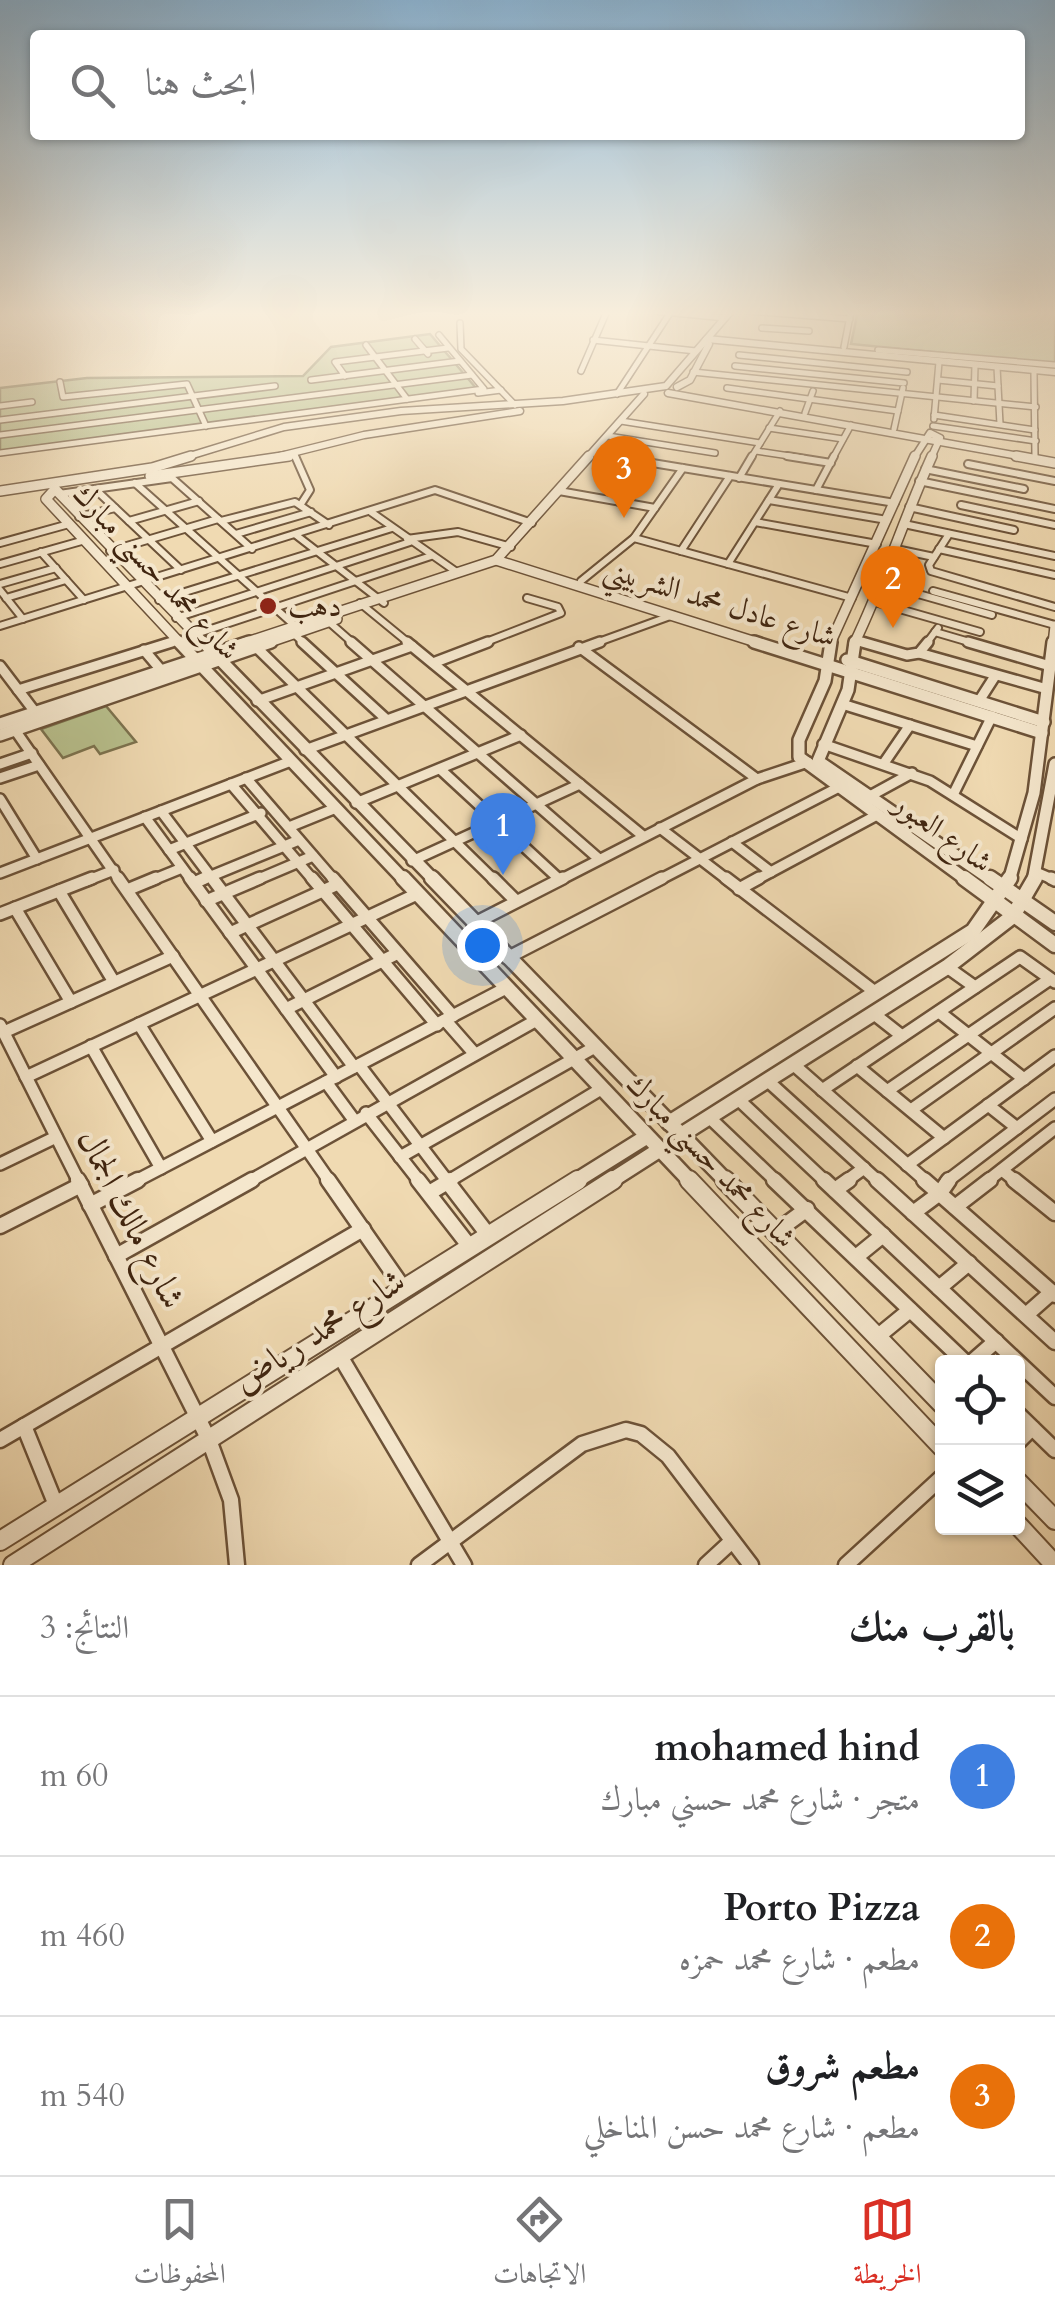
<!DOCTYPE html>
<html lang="ar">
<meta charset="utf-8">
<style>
:root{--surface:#fff;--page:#f6f6f6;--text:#202124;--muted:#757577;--line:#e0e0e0;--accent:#d93025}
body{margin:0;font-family:Cardo,Amiri,serif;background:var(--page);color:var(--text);direction:rtl}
.controls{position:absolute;right:30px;bottom:30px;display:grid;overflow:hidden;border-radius:10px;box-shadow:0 2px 8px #0004}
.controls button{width:90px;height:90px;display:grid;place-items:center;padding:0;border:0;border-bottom:2px solid var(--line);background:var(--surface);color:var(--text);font:50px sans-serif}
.you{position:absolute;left:482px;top:945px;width:35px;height:35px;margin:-25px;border:8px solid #fff;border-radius:50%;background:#1a73e8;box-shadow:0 0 0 15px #1a73e833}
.badge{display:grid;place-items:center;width:65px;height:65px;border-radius:50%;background:var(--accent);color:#fff;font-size:32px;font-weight:700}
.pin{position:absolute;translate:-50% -82px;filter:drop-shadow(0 2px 5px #0008)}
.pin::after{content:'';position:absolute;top:52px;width:35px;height:30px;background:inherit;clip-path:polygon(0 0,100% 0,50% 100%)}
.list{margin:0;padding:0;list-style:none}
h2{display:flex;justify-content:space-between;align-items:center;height:130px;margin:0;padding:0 40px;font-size:42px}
h2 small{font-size:32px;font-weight:400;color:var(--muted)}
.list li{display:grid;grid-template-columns:65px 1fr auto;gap:30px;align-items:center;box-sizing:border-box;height:160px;padding:0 40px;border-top:2px solid var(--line)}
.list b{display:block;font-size:38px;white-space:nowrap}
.list p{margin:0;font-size:32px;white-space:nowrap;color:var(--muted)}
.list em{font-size:32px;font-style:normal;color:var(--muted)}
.icon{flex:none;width:55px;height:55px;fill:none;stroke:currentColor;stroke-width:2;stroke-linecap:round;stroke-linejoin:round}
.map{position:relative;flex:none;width:1055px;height:1565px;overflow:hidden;direction:ltr}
.search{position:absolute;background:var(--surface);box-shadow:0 2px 8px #0004;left:30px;right:30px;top:30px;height:110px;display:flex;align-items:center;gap:25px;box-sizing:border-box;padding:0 35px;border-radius:10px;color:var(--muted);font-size:38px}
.sheet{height:610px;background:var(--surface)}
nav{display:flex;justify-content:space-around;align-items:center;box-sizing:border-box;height:140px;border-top:2px solid var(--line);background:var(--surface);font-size:28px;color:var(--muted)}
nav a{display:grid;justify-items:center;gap:5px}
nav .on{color:var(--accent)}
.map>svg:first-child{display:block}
.green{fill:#b8c08d;stroke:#7c724e;stroke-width:2.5}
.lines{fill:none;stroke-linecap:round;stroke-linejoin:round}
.minor-far4-casing{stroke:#6c5238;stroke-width:8}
.minor-far3-casing{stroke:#6c5238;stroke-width:10}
.minor-far2-casing{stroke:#6c5238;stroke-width:14}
.minor-far1-casing{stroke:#6c5238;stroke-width:16}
.minor-casing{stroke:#6c5238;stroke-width:19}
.tertiary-far4-casing{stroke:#6c5238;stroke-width:9}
.tertiary-far3-casing{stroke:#6c5238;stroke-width:12}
.tertiary-far2-casing{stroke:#6c5238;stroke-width:16}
.tertiary-far1-casing{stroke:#6c5238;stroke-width:19}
.tertiary-casing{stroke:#6c5238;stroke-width:22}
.minor-far4{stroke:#f5e7cd;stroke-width:5}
.minor-far3{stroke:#f5e7cd;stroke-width:6}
.minor-far2{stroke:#f5e7cd;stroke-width:9}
.minor-far1{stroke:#f5e7cd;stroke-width:11}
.minor{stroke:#f5e7cd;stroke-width:14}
.tertiary-far4{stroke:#f5e7cd;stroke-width:6}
.tertiary-far3{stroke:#f5e7cd;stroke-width:9}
.tertiary-far2{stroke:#f5e7cd;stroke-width:11}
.tertiary-far1{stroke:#f5e7cd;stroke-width:14}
.tertiary{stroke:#f5e7cd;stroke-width:18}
.poi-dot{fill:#8f2418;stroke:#f5e7cd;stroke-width:4}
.labels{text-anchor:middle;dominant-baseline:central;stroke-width:8;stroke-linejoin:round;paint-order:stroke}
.street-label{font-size:30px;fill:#402510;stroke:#f5e7cd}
.poi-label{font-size:30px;fill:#402510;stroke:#f5e7cd;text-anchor:start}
.near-street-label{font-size:35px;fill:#402510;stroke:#f5e7cd}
</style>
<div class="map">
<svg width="1055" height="1565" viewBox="0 0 1055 1565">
<rect width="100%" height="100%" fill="#f0dab2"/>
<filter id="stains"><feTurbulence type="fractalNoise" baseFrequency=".002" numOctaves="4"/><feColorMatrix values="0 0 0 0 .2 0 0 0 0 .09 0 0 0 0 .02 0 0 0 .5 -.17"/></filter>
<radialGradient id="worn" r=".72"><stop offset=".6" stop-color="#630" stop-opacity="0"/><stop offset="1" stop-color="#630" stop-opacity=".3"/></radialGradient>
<g class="green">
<path d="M858,311H1055V364L851,344Z"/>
<path d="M430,334L476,388L0,451V388L87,378L303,376L331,347Z"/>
<path d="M106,706L136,742L100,754L94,746L63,758L41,729Z"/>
</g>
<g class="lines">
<defs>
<g id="minor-far4">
<path d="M655,311L725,318"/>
<path d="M749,311L850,319"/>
<path d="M460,323L461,349L515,405"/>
<path d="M762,328L809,331"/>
<path d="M415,339L428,354"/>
<path d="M593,340L696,351"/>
<path d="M366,345L407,399"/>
<path d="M844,347L851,311"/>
<path d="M878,350L1055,365"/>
<path d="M739,355L907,372"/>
<path d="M735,366L904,383"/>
<path d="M997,367L1000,424"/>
<path d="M581,371L607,311"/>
<path d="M693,372L1036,407"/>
<path d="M1034,373L1035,456"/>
<path d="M345,376L335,362L448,348"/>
<path d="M311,380L460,361"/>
<path d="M938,380L998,386"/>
<path d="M60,382L63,397L187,384L206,426"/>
<path d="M727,388L898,411"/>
<path d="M478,393L501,390"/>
<path d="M617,394L670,313"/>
<path d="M974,401L975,365"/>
<path d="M0,406L32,402"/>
<path d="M805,413L813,391"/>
<path d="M934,415L1035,430"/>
<path d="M934,419L939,362"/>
<path d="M0,420L275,386"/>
<path d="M621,421L760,443"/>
<path d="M933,426L1036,441"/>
<path d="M769,428L843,439"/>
<path d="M894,429L903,388"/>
<path d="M0,435L472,375"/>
<path d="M608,436L715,453"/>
<path d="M756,451L803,458"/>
<path d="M0,453L484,389L439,335"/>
<path d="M592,453L625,458"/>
<path d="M295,455L296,458"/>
<path d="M751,458L780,411"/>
<path d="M833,458L851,425"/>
</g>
<g id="minor-far3">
<path d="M295,456L310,490L301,504"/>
<path d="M610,456L895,503"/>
<path d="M787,456L831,463"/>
<path d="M968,464L1055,481"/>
<path d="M925,469L1024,489"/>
<path d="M739,478L752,456"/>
<path d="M919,481L1055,509"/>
<path d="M135,483L294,625"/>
<path d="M95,489L181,570"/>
<path d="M816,490L834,456"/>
<path d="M559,491L655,508"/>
<path d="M59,494L172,478L252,549"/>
<path d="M769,500L887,520"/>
<path d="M619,502L649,463"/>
<path d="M961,505L1055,525"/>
<path d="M909,507L1014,530"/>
<path d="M371,512L458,573"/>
<path d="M79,517L115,508"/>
<path d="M129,521L199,501"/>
<path d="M221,521L295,502L329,525"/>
<path d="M755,522L877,544"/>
<path d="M904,524L1055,556"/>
<path d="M236,534L311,512"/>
<path d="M949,534L929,565L931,571L1055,607"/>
<path d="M296,535L384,603"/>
<path d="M634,538L852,598"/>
<path d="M407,539L458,532L511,547"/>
<path d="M0,543L69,524"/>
<path d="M896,549L934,557"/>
<path d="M939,549L1055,575"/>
<path d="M110,551L218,519"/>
<path d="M681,551L730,476"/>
<path d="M41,552L84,600"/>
<path d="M0,564L85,540"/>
<path d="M728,564L779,484"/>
<path d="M581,581L634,538L683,468"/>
<path d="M0,584L56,568"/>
<path d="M883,584L992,615"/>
<path d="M0,590L23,619"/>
<path d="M933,591L1055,625"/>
<path d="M6,598L66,580"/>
<path d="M159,600L392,528"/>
<path d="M875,602L980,632"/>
<path d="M360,603L410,644"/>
<path d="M176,618L410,542"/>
<path d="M329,622L354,644"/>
<path d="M0,626L435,490L532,523"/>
<path d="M935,632L976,644"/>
<path d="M294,634L305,644"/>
<path d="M193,635L431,556"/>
<path d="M856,640L870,644"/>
<path d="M164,644L177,640"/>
<path d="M481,644L561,613L558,607L527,598"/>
<path d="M593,644L673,615"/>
<path d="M926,644L938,628"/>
</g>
<g id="minor-far2">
<path d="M302,642L386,719"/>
<path d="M351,642L599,859"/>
<path d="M407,642L643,836"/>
<path d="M862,642L907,655L919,653L928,642"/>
<path d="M968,642L1050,666"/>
<path d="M256,647L495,881"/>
<path d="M579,647L757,779"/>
<path d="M144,650L161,670"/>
<path d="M919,653L1047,689"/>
<path d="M433,663L488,642"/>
<path d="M0,666L35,712"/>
<path d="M18,690L172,642"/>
<path d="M257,701L412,646"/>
<path d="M979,701L995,676"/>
<path d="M842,704L977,746"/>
<path d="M15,730L120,881"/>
<path d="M823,744L930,781L1022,839"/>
<path d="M305,750L600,642"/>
<path d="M884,763L910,725"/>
<path d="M0,764L32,753"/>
<path d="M440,769L559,879"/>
<path d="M0,778L39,765"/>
<path d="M246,778L335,881"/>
<path d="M231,784L314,881"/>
<path d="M953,795L992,716"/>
<path d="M870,796L912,773"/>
<path d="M0,799L37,859"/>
<path d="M356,803L521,735"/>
<path d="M161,811L214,881"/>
<path d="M145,817L192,881"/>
<path d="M289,827L336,808"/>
<path d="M660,828L729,881"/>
<path d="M732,842L771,872"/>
<path d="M169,850L261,813"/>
<path d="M412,861L580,784"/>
<path d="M0,873L291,761"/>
<path d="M1038,873L1055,880"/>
<path d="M86,881L114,870"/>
<path d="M150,881L182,868"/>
<path d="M199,881L299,840"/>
<path d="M254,881L313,856"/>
<path d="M558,881L757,779L808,762"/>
<path d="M657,881L843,785"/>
<path d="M754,881L877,815"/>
</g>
<g id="minor-far1">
<path d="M118,878L330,1182"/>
<path d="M190,878L336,1077"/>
<path d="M212,878L354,1067"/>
<path d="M312,878L437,1025"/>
<path d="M333,878L453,1016"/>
<path d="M493,878L516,901"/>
<path d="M726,878L875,992"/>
<path d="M1051,878L1055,880"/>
<path d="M194,883L205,878"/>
<path d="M739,889L759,878"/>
<path d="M127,890L156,878"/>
<path d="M59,891L114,982"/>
<path d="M206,901L260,878"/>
<path d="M15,908L71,1002"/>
<path d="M0,914L92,878"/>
<path d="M473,924L563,878"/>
<path d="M230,933L338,884"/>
<path d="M507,958L662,878"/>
<path d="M947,967L975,987"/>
<path d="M286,1009L398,953"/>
<path d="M939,1012L1024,1079"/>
<path d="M874,1014L902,1036"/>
<path d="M445,1020L474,1053"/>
<path d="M139,1024L212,1141"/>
<path d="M0,1025L79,1182"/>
<path d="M4,1032L173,956"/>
<path d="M91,1046L161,1168"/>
<path d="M359,1065L448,1182"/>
<path d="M794,1065L927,1182"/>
<path d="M857,1066L944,1138"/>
<path d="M26,1077L417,894"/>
<path d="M326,1082L354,1120"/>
<path d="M769,1082L879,1182"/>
<path d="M822,1090L1020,957L1055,982"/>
<path d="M887,1091L1050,979"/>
<path d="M740,1101L826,1182"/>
<path d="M988,1105L1017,1128"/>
<path d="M911,1110L1055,1008"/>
<path d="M366,1113L420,1182"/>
<path d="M711,1119L777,1182"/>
<path d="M400,1157L595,1047"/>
<path d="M0,1164L56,1137"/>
<path d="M907,1165L1055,1056"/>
<path d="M1002,1170L1017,1182"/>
<path d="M134,1182L506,988"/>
<path d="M248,1182L535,1021"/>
<path d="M447,1182L601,1089"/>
<path d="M845,1182L864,1168"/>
<path d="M946,1182L1055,1099"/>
<path d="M986,1182L1055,1128"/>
</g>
<g id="minor">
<path d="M78,1180L209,1440L231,1500L237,1565"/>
<path d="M328,1180L404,1289"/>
<path d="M418,1180L470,1247"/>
<path d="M446,1180L489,1236"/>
<path d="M774,1180L965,1362"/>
<path d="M824,1180L1055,1397"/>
<path d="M877,1180L1055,1342"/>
<path d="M924,1180L1055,1295"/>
<path d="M1014,1180L1055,1213"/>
<path d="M835,1190L849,1180"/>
<path d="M429,1193L451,1180"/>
<path d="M90,1205L138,1180"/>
<path d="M955,1207L990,1180"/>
<path d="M913,1213L940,1193L949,1180"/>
<path d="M0,1226L81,1185"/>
<path d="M777,1231L807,1209"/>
<path d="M116,1256L252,1180"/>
<path d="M856,1257L883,1235"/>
<path d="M939,1288L969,1263"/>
<path d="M1026,1315L1052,1292"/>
<path d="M877,1337L910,1310"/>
<path d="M340,1356L464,1565"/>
<path d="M972,1362L996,1341"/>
<path d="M1018,1414L1055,1450"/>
<path d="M24,1426L56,1505"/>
<path d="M0,1440L363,1229"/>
<path d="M1018,1442L1032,1428"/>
<path d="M419,1565L582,1444L626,1430L641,1434L668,1456L751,1565"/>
<path d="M706,1565L732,1541"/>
<path d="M846,1565L942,1477"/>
</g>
<g id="tertiary-far4">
<path d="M707,339L1055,372"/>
<path d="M677,387L690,380L709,344L706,340"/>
<path d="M668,393L1030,458"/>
<path d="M183,458L284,427L401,411L563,401L666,386L731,311"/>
<path d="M272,458L364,435L520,411"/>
<path d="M587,458L644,394"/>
<path d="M914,458L930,433L940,438L931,458"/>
</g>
<g id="tertiary-far3">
<path d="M1016,456L1055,463"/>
<path d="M150,476L289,456"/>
<path d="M55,489L46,499L181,644"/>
<path d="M55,489L205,644"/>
<path d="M0,491L152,468L191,456"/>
<path d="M496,560L762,644"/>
<path d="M241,644L496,560L589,456"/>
<path d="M264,644L337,619"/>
<path d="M830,644L915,456"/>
<path d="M854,644C884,582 904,518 932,456"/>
<path d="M1053,644L1055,626"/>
</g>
<g id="tertiary-far2">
<path d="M179,642L405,881"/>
<path d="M203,642L435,881"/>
<path d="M754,642L1042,733"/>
<path d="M831,642L825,681L799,740V757L968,881"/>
<path d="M855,642L848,690L818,761L993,881"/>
<path d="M847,660L1044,722"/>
<path d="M0,724L249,642"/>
<path d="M0,735L271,642"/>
<path d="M1009,881L1034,793L1053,642"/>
<path d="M1033,881L1055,764"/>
</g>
<g id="tertiary-far1">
<path d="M403,878L691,1182"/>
<path d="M432,878L727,1182"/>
<path d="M964,878L1055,945"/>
<path d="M990,878L1055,923"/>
<path d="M669,1123L973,931L1010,878"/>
<path d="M681,1135L947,967L1013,916L1035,878"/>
<path d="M574,1182L646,1137"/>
<path d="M609,1182L659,1150"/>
</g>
<g id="tertiary">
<path d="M689,1180L942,1447"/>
<path d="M725,1180L942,1404"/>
<path d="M1018,1482L1055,1520"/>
<path d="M1018,1525L1055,1565"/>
<path d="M0,1541L578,1180"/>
<path d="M13,1565L613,1180"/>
</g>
</defs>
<use href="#minor-far4" class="minor-far4-casing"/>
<use href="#minor-far3" class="minor-far3-casing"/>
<use href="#minor-far2" class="minor-far2-casing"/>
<use href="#minor-far1" class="minor-far1-casing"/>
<use href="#minor" class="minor-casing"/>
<use href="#tertiary-far4" class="tertiary-far4-casing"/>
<use href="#tertiary-far3" class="tertiary-far3-casing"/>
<use href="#tertiary-far2" class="tertiary-far2-casing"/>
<use href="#tertiary-far1" class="tertiary-far1-casing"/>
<use href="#tertiary" class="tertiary-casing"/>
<use href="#minor-far4" class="minor-far4"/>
<use href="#minor-far3" class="minor-far3"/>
<use href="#minor-far2" class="minor-far2"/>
<use href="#minor-far1" class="minor-far1"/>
<use href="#minor" class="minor"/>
<use href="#tertiary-far4" class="tertiary-far4"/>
<use href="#tertiary-far3" class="tertiary-far3"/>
<use href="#tertiary-far2" class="tertiary-far2"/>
<use href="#tertiary-far1" class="tertiary-far1"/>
<use href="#tertiary" class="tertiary"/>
</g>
<linearGradient id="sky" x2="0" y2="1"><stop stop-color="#8bb5d5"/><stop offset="0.59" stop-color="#f8eedc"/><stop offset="1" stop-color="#f8eedc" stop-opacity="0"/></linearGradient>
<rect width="1055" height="531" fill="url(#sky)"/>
<circle class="poi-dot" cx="268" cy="606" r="10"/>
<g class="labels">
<g class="street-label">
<text transform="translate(156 572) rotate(47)">شارع محمد حسني مبارك</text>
<text transform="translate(720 603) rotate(17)">شارع عادل محمد الشربيني</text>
<text transform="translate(943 833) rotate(36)">شارع العبور</text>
<text transform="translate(711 1161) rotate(46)">شارع محمد حسني مبارك</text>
</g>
<g class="poi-label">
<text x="288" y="606">دهب</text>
</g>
<g class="near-street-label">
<text transform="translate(131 1219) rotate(63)">شارع مالك الجمال</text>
<text transform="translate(319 1331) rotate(-33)">شارع محمد رياض</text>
</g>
</g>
<rect width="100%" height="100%" filter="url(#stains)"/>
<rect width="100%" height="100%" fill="url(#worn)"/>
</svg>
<div class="controls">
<button><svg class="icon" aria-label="locate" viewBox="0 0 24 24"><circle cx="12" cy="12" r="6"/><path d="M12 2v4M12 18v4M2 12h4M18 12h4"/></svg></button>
<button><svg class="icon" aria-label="layers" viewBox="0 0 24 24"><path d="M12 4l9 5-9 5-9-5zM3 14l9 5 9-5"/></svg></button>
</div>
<div class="you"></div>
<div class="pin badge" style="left:503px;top:875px;background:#3f7fe0">1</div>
<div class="pin badge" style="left:893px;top:628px;background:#e8710a">2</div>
<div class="pin badge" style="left:624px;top:518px;background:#e8710a">3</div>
<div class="search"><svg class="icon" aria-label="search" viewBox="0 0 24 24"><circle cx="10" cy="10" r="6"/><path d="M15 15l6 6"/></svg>ابحث هنا</div>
</div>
<section class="sheet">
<h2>بالقرب منك<small>النتائج: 3</small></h2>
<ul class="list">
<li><span class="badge" style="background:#3f7fe0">1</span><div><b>mohamed hind</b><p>متجر · شارع محمد حسني مبارك</p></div><em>60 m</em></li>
<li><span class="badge" style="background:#e8710a">2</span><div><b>Porto Pizza</b><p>مطعم · شارع محمد حمزه</p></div><em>460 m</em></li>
<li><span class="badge" style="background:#e8710a">3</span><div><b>مطعم شروق</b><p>مطعم · شارع محمد حسن المناخلي</p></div><em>540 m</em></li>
</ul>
</section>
<nav>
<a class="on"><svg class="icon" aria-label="map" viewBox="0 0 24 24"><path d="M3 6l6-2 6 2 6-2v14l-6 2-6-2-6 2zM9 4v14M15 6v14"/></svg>الخريطة</a>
<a><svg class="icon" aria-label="directions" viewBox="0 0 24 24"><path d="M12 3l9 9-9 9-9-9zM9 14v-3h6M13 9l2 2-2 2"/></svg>الاتجاهات</a>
<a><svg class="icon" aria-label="saved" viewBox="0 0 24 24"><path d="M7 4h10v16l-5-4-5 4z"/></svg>المحفوظات</a>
</nav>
